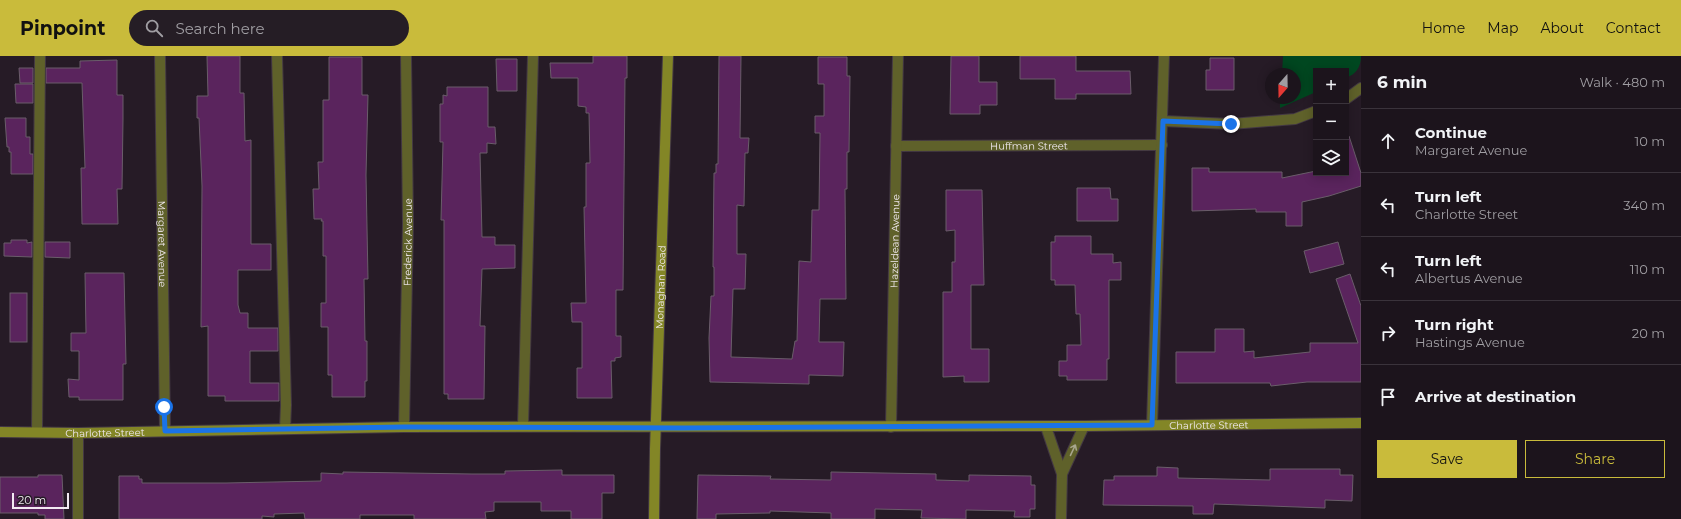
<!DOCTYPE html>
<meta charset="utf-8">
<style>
:root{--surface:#1c141c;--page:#251d25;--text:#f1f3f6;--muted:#a09ea3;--line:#3a333b;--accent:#c9bb3b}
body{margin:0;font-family:Montserrat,sans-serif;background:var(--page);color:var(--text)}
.controls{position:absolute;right:12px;top:12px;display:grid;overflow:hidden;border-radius:0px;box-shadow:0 2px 10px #0003}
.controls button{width:36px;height:36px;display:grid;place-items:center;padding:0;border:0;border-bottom:1px solid var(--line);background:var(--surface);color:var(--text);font:20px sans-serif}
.compass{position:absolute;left:1265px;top:12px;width:36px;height:36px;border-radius:50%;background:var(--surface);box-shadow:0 2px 10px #0003;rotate:200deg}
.scale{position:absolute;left:12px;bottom:10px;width:57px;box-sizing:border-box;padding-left:4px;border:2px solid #f2eaf2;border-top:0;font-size:11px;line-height:14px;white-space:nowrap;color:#f2eaf2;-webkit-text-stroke:3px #261b26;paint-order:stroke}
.stop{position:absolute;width:12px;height:12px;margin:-9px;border:3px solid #1a73e8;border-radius:50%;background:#fff}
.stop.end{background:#1a73e8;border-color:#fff;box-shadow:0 1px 4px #0008}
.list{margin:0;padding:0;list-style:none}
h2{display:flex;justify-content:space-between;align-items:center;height:52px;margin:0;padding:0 16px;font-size:17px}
h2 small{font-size:13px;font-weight:400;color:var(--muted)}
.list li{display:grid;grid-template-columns:26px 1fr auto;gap:12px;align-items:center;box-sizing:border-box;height:64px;padding:0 16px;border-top:1px solid var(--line)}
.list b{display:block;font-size:15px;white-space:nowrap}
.list p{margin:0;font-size:13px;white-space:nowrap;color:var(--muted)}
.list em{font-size:13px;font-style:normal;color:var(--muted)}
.actions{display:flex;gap:8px;padding:12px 16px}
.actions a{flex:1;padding:9px 0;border:1px solid var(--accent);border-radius:0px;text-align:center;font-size:14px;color:var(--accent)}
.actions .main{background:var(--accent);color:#111}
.icon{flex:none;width:22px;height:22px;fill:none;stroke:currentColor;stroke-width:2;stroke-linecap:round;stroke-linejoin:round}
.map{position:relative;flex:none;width:1361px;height:463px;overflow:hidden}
header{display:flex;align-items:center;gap:24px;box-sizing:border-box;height:56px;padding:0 20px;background:var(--accent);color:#111}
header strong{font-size:19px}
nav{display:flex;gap:22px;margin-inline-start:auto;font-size:14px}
.search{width:280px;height:36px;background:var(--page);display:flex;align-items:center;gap:10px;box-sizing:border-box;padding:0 14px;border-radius:22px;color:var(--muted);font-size:15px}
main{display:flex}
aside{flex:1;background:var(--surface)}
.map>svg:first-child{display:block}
.green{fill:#004720}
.building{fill:#5a245d;stroke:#6a5d6a}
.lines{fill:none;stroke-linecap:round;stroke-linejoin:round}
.lane-casing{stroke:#433843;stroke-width:12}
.street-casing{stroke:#433843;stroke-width:12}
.secondary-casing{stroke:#433843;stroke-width:12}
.lane{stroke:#5f612a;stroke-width:10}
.street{stroke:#5f612a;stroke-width:10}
.secondary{stroke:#838626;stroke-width:10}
.oneway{stroke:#a8a68e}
.route{stroke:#1a73e8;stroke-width:5}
.labels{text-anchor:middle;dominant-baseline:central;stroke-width:3;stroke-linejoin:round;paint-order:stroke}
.street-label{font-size:10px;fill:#f2eaf2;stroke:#261b26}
</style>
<header>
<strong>Pinpoint</strong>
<div class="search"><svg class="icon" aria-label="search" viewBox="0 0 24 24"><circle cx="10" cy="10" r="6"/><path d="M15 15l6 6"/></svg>Search here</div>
<nav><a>Home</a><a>Map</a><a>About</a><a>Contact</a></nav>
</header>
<main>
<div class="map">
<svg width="1361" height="463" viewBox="0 0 1361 463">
<rect width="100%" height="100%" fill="#261b26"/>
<path class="green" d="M1283,0H1361C1361,11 1356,18 1346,22V15H1316V36L1280,52V42H1295V18H1282Z"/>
<g class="building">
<path d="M207,0H240V37H244L245,85L251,84V188H271V214H238V249L240,257H248V272H278V295H250V327H279V345H225V340H208V270L201,271L202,130L199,62H197V40H208Z"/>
<path d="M593,0H627V22H625L623,234H616V280H621V301L615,302V305H611L612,342H577V312H582V266H572L571,247H586L584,151H586V107H590L589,57H586V51L578,50V22H551L550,7H593Z"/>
<path d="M719,0H741L740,82H749L748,97H745L744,150L737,149V198H746L745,233H733L731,301L792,303L795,285H797L799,205L811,206L812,154H819L820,77H815V60H824V28H818V1H847V20H850L849,96H847V133H845L846,243H820L819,286H844L843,320L809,319V328L710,326L709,282L711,240H714V211H713L714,117H716V108H718Z"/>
<path d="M951,0H979V26H997V49H980V58H950Z"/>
<path d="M1020,0H1076V15H1130L1131,38H1076V43H1055V23H1020Z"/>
<path d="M329,1H362V39H368L366,119L368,223H364L365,285H367V325H365V341H332V319H328V271H321V247H326V200H323V165H321L322,163H314L313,133H319L318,106H323V44H329Z"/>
<path d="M1210,2H1234V34H1206V14H1210Z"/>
<path d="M496,3H517V35H497Z"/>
<path d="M117,4V39H123V63L122,133H117L118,168H82L81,112H85L82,27H46V12H80V5Z"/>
<path d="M19,12H33V27H20Z"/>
<path d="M15,28H33V47H16Z"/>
<path d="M447,31H488V71H495L496,88L487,87V97H480L482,181H495V189H515V212L482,213L480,270H485L484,343H448V338H444V164H441L443,86H440V48H443V39L447,40Z"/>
<path d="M5,62H26V81H30V98H33V118H11V96H9V91H7Z"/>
<path d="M1349,80L1361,117V130L1329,140L1302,146V170H1286V156H1256V153L1192,155V112H1209V116H1282V122L1316,115V117H1346V81Z"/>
<path d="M1077,132H1110L1111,143H1118V165H1077Z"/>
<path d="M946,134H982L984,229H971V293H989V326H964V320L943,321V236H952V206H955V174L946,175Z"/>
<path d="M1055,180H1091V198H1113V207L1121,206V224H1109V303H1107V324H1067V320H1059V305H1067V289H1081L1080,258H1076L1075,229H1055V224H1051V186H1055Z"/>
<path d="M11,184H27V187L32,186V201L4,200V187H11Z"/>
<path d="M45,186H70V202L45,201Z"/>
<path d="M1338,186L1344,208L1310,217L1304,195Z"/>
<path d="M85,217H124L126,308H123V344H79V341H69L68,323L79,324V295H71V277H86Z"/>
<path d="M1350,218L1361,250V326H1307L1271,330L1270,327H1176V296H1215V273H1244V296L1254,295V302L1310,296V287H1358L1336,223Z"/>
<rect x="10" y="237" width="17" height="49"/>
<path d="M1157,411L1178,412V422L1270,424V413H1340V419H1353L1352,445L1325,444V452L1214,448L1213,458H1193V450L1103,449L1104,424H1114V420H1157Z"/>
<path d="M562,414V419H614V437H602V463H571V455H541V446H494V455L485,456L486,463H414V459H360V463H305L304,457L274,458V461L262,460V463H119V420H139V423H142V427H226L321,425V417L343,418V416L472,418H505V415Z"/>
<path d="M831,416L936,418V424L969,425V419L1031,420V429H1035V453H1030V461H1014L1015,455L966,454V463L921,462L922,454L875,453V463H831V457L770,455V457L716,458V463H697L698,419L771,420L770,423L831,424Z"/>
<path d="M38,419H62L64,463H45V459H38V457H0V421H38Z"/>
</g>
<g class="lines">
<defs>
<g id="lane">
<path d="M277,0L286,349L285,373"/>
<path d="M523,370L533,0"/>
<path d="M37,376L40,0"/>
</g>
<g id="street">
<path id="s1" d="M160,0L165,375"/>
<path d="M1346,43L1361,32"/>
<path d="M1163,65L1231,68L1295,63L1316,55"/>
<path id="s2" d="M896,90L1162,89"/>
<path d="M1152,369L1164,0"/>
<path id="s3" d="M404,371L408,168L406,0"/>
<path id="s4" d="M891,371L898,0"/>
<path d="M1046,371L1062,418L1061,463"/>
<path d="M78,377V463"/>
<path d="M1062,418L1084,370"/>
</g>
<g id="secondary">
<path id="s5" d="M0,376L78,377L404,371L1084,370L1361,367"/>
<path id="s6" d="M654,463L655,393L668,0"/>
</g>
</defs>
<use href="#lane" class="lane-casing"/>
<use href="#street" class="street-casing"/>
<use href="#secondary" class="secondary-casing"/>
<use href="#lane" class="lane"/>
<use href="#street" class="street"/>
<use href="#secondary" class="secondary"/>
</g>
<defs><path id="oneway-shaft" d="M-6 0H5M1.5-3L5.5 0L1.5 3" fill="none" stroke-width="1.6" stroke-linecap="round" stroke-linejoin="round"/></defs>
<use class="oneway" href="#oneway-shaft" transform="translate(1073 394) rotate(-65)"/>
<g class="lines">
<path class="route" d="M164,351L165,375L404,371L683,372L1152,369L1163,65L1231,68"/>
</g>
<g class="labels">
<g class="street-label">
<text stroke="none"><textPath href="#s2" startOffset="133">Huffman Street</textPath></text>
<text stroke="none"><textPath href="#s4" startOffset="186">Hazeldean Avenue</textPath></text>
<text stroke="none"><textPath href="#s3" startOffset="185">Frederick Avenue</textPath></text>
<text stroke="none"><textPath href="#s1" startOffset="188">Margaret Avenue</textPath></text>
<text stroke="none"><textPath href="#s6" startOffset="232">Monaghan Road</textPath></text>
<text stroke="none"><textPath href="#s5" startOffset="1209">Charlotte Street</textPath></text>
<text stroke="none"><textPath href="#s5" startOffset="105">Charlotte Street</textPath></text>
</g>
</g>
</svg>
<div class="controls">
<button>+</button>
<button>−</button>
<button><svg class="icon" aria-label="layers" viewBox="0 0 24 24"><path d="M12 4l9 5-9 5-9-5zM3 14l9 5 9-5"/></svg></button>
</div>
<svg class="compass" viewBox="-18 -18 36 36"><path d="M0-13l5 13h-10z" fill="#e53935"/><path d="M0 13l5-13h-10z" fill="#a09ea3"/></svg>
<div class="scale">20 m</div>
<div class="stop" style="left:164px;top:351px"></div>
<div class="stop end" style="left:1231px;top:68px"></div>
</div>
<aside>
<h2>6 min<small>Walk · 480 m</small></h2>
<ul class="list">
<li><svg class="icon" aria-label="ahead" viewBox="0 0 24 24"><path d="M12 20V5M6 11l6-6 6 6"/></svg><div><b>Continue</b><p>Margaret Avenue</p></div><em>10 m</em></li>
<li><svg class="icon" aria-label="left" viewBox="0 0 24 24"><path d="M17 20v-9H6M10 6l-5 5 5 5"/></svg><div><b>Turn left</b><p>Charlotte Street</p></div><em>340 m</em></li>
<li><svg class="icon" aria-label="left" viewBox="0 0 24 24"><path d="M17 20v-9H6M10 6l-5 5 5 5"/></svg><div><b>Turn left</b><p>Albertus Avenue</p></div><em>110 m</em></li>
<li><svg class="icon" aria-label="right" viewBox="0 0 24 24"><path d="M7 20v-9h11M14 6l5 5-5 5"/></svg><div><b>Turn right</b><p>Hastings Avenue</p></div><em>20 m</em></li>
<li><svg class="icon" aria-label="arrive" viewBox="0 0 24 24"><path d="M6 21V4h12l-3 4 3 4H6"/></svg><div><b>Arrive at destination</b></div></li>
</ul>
<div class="actions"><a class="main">Save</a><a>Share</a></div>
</aside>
</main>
